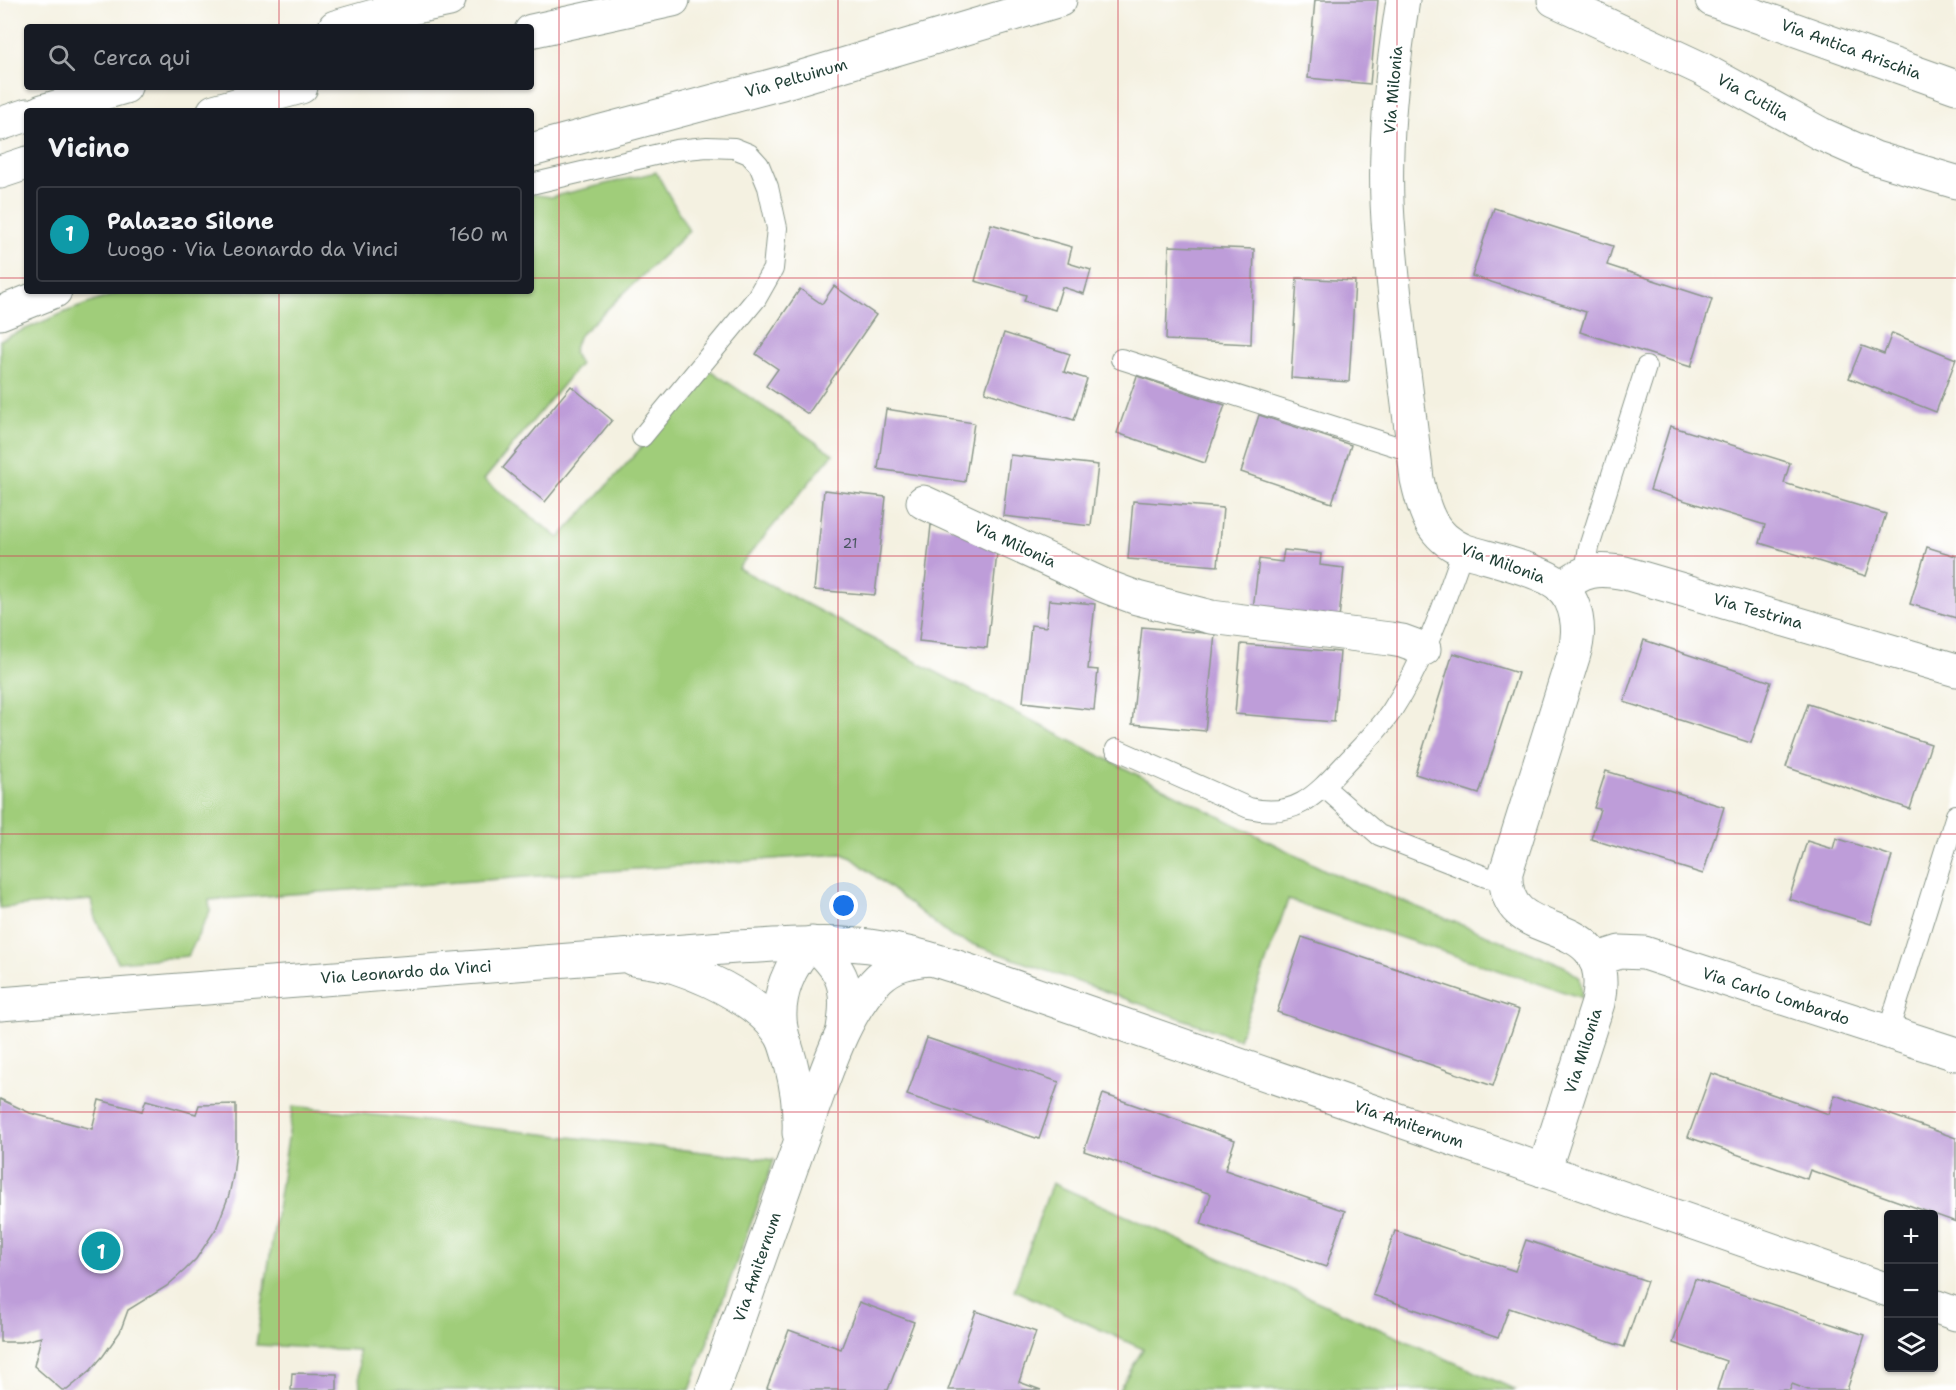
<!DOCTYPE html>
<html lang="it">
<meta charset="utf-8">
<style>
:root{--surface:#171b24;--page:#20242c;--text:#f1f3f6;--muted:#9ea1a6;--line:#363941;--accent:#d1495b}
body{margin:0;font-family:"Shantell Sans",sans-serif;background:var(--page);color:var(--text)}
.controls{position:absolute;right:18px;bottom:18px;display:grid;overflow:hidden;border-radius:6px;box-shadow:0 2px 4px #0004}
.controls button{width:54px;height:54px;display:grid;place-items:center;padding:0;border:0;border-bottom:2px solid var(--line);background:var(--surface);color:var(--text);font:30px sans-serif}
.you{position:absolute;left:844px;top:906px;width:21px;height:21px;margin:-15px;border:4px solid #fff;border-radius:50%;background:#1a73e8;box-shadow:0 0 0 9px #1a73e833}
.badge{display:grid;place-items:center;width:39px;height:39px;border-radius:50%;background:var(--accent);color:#fff;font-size:20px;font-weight:700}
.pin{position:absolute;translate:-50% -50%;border:3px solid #fff;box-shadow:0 2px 6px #0006}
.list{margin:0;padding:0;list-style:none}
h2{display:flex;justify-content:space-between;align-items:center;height:78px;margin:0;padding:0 24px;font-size:26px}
h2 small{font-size:20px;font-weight:400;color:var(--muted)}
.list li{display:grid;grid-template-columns:39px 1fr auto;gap:18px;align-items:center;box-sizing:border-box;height:96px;margin:0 12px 12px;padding:0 12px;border:2px solid var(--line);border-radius:6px}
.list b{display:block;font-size:22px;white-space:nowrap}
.list p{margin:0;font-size:20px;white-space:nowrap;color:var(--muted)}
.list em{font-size:20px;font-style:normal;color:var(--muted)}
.icon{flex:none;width:33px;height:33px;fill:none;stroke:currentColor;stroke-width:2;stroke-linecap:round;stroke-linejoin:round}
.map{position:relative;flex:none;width:1956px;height:1390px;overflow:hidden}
.search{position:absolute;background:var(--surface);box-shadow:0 2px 4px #0004;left:24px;top:24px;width:510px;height:66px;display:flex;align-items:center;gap:15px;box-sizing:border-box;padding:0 21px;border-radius:6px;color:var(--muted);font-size:22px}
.panel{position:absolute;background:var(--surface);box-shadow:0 2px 4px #0004;left:24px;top:108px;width:510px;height:186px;border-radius:6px}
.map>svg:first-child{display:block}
.green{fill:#a0cd7a;stroke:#608557;stroke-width:1.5}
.building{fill:#be9dd9}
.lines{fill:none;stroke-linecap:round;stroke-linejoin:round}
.lane-casing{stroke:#8a978a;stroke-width:22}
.street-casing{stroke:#8a978a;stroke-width:35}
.secondary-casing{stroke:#8a978a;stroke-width:35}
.highway-casing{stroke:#8a978a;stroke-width:35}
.lane{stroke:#fff;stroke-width:20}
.street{stroke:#fff;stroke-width:33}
.secondary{stroke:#fff;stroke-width:33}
.highway{stroke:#fff;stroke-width:33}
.grid{fill:none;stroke:#d1495b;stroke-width:1.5;stroke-opacity:0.55}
.labels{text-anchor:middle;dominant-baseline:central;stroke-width:5;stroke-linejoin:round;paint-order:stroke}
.number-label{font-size:14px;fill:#47555d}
.street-label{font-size:16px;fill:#1f3d34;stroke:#fff}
</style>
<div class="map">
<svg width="1956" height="1390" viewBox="0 0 1956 1390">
<rect width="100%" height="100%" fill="#fff"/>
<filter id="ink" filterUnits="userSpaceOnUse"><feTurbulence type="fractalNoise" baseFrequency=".0167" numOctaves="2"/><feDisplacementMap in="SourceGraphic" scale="12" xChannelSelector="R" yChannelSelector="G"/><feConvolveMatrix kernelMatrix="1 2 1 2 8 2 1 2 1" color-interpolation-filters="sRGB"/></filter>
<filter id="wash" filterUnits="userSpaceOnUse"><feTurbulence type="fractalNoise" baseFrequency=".008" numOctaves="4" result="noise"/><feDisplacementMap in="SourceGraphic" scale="24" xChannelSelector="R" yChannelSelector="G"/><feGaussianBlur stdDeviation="1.35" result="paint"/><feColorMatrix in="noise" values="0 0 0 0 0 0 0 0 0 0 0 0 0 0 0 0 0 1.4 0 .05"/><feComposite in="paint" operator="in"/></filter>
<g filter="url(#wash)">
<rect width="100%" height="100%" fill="#f4f1e1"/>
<g class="green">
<path d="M656,172L689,231L578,337L573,352L580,364L484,480L559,538L711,371L833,454L738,568L951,680L1325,870L1564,966L1580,978L1582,998L1288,900L1239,1039L952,937L852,858L842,854L209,900L210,911L188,956L118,962L95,918L91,900L0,908V340L68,311L124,291H531V194L551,197Z"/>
<path d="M293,1106L774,1160L690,1390H360L358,1350L256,1345Z"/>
<path d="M1052,1183L1516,1390H1119L1143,1349L1014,1290Z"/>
</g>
<g id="blocks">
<g class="building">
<path d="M1315,0H1378L1370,84L1308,78Z"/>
<path d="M1494,208L1613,246L1607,265L1712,299L1691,367L1580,332L1586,312L1472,276Z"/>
<path d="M991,224L1072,247L1068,263L1091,270L1084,294L1062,287L1055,310L1024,301L1026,295L975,281Z"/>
<path d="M1169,246L1254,249L1251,344L1166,340Z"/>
<path d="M1297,278L1355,281L1349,382L1291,378Z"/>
<path d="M834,286L876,315L808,414L766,386L778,369L756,354L800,289L822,304Z"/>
<path d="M1004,333L1070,354L1064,372L1087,379L1074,420L985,392Z"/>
<path d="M1892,333L1956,359L1936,412L1849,378L1862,346L1884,354Z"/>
<path d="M1137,376L1225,405L1205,463L1117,433Z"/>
<path d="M571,386L612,420L545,502L503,468Z"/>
<path d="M886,409L974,423L965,482L878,469Z"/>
<path d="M1259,415L1351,445L1332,503L1241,472Z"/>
<path d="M1670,426L1790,463L1784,483L1886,514L1866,576L1760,543L1765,525L1650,490Z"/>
<path d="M1010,455L1098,465L1091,526L1003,516Z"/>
<path d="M824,490L886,497L875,595L814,590Z"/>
<path d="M1133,501L1223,508L1218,566L1128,559Z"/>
<path d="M931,525L975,530L998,543L987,648L919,641Z"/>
<path d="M1927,547L1956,556V618L1910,604Z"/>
<path d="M1284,550L1321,554L1320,565L1344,568L1339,619L1253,610L1259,559L1282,562Z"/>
<path d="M1049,600L1095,604L1088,669L1098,670L1094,710L1023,702L1031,625L1046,627Z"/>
<path d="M1142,627L1215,634L1205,731L1132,724Z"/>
<path d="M1644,640L1771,682L1751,743L1624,702Z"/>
<path d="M1241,644L1340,652L1334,722L1235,714Z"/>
<path d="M1453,653L1518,673L1479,794L1415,774Z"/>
<path d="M1808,704L1931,744L1910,809L1786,767Z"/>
<path d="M1606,771L1724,807L1703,874L1591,839L1600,809L1594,808Z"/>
<path d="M1836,838L1892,856L1871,924L1789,899L1807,841L1833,849Z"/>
<path d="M1302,937L1519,1010L1493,1086L1277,1012Z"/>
<path d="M927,1038L1059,1082L1039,1139L907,1095Z"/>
<path d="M1711,1073L1829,1114L1835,1095L1956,1138V1222L1810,1170L1807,1179L1688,1137Z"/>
<path d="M1103,1094L1235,1140L1225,1170L1345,1211L1326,1267L1201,1224L1211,1194L1084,1151Z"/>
<path d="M0,1099L30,1113L92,1129L99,1100L142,1111L146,1100L196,1114L199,1105L236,1104V1149L233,1176L229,1195L216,1229L196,1259L185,1270L167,1286L128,1310L120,1332L103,1356L91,1370L67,1390H62L34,1366L41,1337L21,1342H0Z"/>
<path d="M1395,1231L1515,1271L1526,1240L1647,1281L1624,1347L1509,1308L1498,1338L1373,1295Z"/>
<path d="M1695,1279L1865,1335L1847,1390H1808L1792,1384L1790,1390H1717L1726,1361L1673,1343Z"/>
<path d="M859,1302L914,1322L888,1390H773L767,1388L789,1330L841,1349Z"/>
<path d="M976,1311L1036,1332L1019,1382L1041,1390H948Z"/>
<path d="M292,1373L337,1374V1390H291Z"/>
</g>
</g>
</g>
<g filter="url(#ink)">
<use href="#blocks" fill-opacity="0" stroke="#8a978a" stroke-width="1.5"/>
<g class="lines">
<defs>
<g id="lane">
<path d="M531,184L676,150L707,147L734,148L749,154L759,165L768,187L777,228L773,269L756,299L642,437"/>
<path d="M1121,359L1414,452"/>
<path d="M1589,571L1587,559L1589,547L1646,367"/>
<path d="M1116,749L1249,808C1296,819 1316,795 1346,763C1361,747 1378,731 1391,712C1423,663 1444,605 1463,550"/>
<path d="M1324,787L1379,835L1486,877L1505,881"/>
<path d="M1888,1032L1956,815"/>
</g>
<g id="street">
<path d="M1403,0C1391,76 1382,156 1389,233C1395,315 1408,397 1417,479C1424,511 1431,536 1463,550C1487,558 1542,570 1559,585C1578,602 1581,631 1574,654L1506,872C1501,953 1617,903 1598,1003L1544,1171"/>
<path d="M1554,0L1700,68L1821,134L1875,158L1956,182"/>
<path d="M923,502L1105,586L1137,598L1211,617L1390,639L1402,641L1424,649"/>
<path d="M1562,588C1583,569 1598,568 1625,573L1956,670"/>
<path d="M633,959C647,961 662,963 675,967C711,979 769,1006 785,1043"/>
<path d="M1595,960L1620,952L1644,953L1956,1054"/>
<path d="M799,1133C800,1109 797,1087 791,1064C788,1052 783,1040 781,1028C776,998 789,963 812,943C844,969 850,989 843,1029"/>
<path d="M713,1390C745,1301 775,1212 807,1124C825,1077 843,1013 879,978C894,964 910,961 929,959"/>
</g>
<g id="secondary">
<path d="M1712,0L1956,87"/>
<path d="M531,150L782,83L1060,0"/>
<path d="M0,313L55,291"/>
<path d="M0,1004L736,947C785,945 834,940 882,948C934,956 985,977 1035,994L1888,1290"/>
<path d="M1934,1306L1956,1314"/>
</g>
<g id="highway">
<path d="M335,27L381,14L449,0"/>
<path d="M531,31L673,0"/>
<path d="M42,111L125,87"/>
<path d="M214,111L301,87"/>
<path d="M0,124L27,115"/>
<path d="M0,172L27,163"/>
</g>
</defs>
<use href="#lane" class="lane-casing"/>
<use href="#street" class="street-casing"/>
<use href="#secondary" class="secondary-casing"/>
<use href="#highway" class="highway-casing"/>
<use href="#lane" class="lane"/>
<use href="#street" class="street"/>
<use href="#secondary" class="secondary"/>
<use href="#highway" class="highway"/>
</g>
</g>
<path class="grid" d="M279,0V27M559,0V1390M838,0V1390M1118,0V1390M1397,0V1390M1677,0V1390M279,87V111M0,278H27M531,278H1956M279,291V1390M0,556H1956M0,834H1956M0,1112H1956"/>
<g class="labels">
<g class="number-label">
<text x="850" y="543">21</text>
</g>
<g class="street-label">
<text transform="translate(1851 49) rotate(20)">Via Antica Arischia</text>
<text transform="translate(796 78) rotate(-16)">Via Peltuinum</text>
<text transform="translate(1393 90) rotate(-85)">Via Milonia</text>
<text transform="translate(1753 97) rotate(29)">Via Cutilia</text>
<text transform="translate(1015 544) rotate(25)">Via Milonia</text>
<text transform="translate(1503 563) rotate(20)">Via Milonia</text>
<text transform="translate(1758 611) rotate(16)">Via Testrina</text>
<text transform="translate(406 972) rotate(-4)">Via Leonardo da Vinci</text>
<text transform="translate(1776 996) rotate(18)">Via Carlo Lombardo</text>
<text transform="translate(1583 1051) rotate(-72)">Via Milonia</text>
<text transform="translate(1409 1124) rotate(19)">Via Amiternum</text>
<text transform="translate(757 1267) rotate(-71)">Via Amiternum</text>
</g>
</g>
</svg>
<div class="controls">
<button>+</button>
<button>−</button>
<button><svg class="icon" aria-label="layers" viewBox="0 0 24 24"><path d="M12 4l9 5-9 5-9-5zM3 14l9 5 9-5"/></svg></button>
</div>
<div class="you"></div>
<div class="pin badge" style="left:101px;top:1251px;background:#0f9aa8">1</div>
<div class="search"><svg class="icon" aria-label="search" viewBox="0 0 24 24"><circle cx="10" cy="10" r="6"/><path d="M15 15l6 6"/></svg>Cerca qui</div>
<section class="panel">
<h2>Vicino<small></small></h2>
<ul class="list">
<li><span class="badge" style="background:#0f9aa8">1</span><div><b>Palazzo Silone</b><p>Luogo · Via Leonardo da Vinci</p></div><em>160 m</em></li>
</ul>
</section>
</div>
